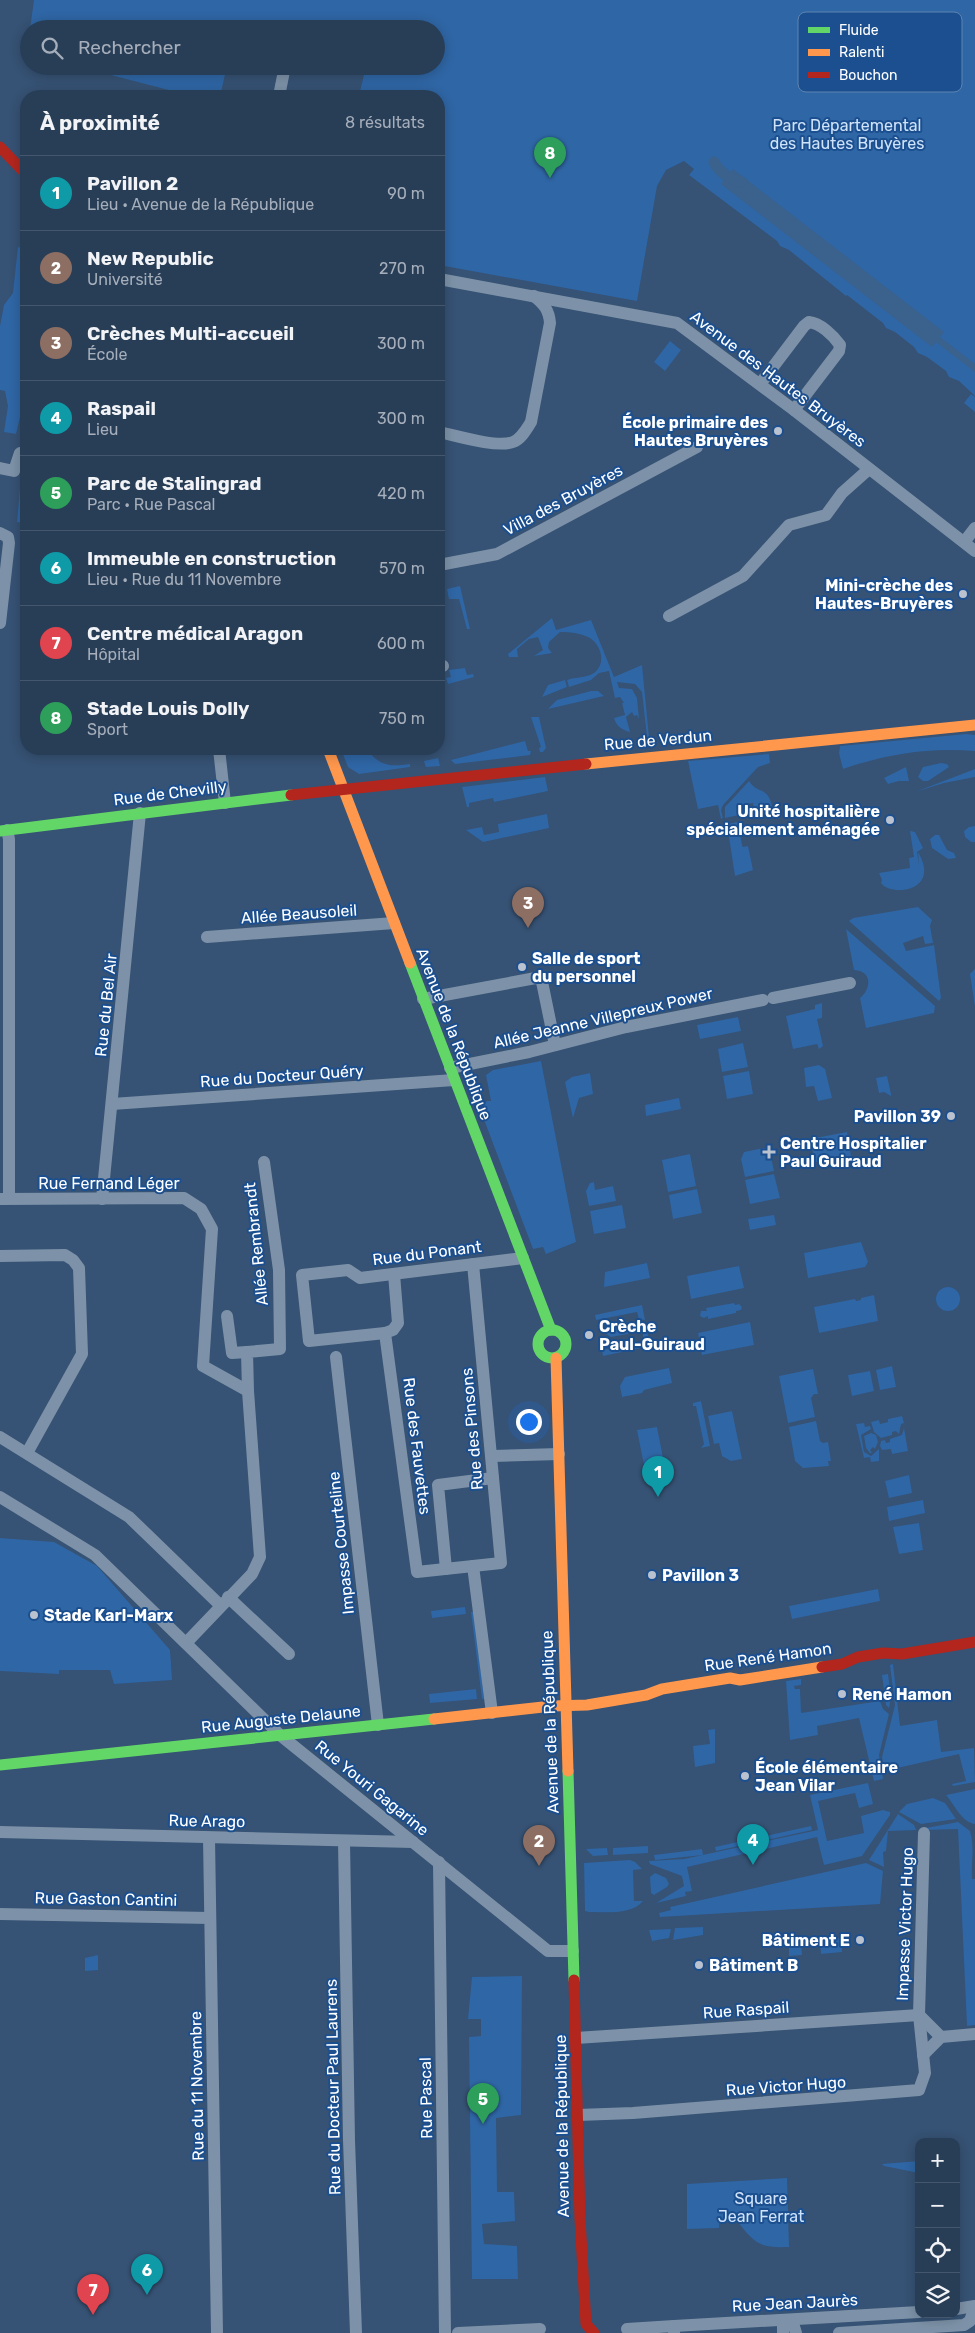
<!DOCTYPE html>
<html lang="fr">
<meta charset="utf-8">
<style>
:root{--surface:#283e57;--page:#30455d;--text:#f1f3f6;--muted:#a5aeba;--line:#44576d;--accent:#b9c2ce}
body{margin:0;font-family:Rubik,sans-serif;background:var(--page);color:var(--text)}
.controls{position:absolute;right:15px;bottom:15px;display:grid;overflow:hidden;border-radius:10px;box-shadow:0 2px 12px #0003}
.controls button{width:45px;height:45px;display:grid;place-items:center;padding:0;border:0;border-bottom:1px solid var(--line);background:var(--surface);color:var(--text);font:25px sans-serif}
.you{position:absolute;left:528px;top:1421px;width:18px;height:18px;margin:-12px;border:4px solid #fff;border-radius:50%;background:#1a73e8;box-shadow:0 0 0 8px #1a73e833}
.badge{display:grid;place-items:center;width:32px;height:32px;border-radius:50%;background:var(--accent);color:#fff;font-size:16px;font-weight:700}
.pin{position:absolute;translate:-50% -41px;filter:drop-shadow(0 1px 2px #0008)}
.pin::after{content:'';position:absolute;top:26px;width:18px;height:15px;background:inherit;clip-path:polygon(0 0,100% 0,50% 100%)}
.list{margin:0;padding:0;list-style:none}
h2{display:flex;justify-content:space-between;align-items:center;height:65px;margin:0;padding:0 20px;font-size:21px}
h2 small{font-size:16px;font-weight:400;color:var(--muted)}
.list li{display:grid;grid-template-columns:32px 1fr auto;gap:15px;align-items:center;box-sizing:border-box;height:75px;padding:0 20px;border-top:1px solid var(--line)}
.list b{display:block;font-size:19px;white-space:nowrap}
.list p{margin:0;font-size:16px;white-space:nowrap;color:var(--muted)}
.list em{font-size:16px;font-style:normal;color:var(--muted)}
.icon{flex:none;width:28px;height:28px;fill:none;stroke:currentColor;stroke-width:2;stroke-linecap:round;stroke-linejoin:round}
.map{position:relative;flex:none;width:975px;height:2333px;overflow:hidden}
.search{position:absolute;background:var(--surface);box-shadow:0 2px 12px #0003;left:20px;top:20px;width:425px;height:55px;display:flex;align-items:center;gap:12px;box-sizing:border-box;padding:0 18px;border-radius:28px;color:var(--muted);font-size:19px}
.panel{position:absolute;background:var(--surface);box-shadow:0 2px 12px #0003;left:20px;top:90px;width:425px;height:665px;border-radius:20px}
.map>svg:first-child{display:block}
.green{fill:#2f66a5}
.water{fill:#3b618d}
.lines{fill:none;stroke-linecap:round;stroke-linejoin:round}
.canal{stroke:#3b618d;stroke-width:11}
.street{stroke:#7d92a8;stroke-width:12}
.fast{stroke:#63d668;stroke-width:11}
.slow{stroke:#ff974d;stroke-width:11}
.jam{stroke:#b3261e;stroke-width:11}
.poi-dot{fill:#b9c2ce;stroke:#1b4f8f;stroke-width:2}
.labels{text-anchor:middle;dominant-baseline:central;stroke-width:4;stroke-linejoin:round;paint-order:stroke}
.park-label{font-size:16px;fill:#cfe3fa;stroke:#1b4f8f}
.street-label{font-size:16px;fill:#fff;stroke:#1b4f8f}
.poi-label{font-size:16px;font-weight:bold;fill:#fff;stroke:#1b4f8f;text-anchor:start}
.key{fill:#1b4f8f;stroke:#5f84b1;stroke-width:1}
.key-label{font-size:14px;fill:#fff}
</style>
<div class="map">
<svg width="975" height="2333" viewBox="0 0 975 2333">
<rect width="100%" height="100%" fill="#365274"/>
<g class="green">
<path d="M34,0H975V396L959,381L949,377L946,371L927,357L918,353L914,347L895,332L886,328L883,323L847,295L846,296L789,250L780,246L777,241L689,175L694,169L684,161L666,170L657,186L637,301L439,265V96H359L366,66H436V29H273L237,21L235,29H30Z"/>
<path d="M76,66H227L220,96H192Z"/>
<path d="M18,247L26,249V391L16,434L4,432L8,406L5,391L0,390V326L4,305L13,293Z"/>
<path d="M670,341L681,350L665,371L654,362Z"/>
<path d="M971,394L975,397V412L964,403Z"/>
<path d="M26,462V523L17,522L21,477Z"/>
<path d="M460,586L470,629H467L459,599H449L447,589Z"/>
<path d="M552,618L556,630L591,620L614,677L642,665L649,737H647L642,692L635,684L617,682L619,688L632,689L637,698L639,719L637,715L634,716L632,712L626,717L630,732C622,730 616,726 614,718L625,715L622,703H624L620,697L615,698L609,671L599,673L591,680L569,687L567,680C575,677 587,678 594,673C607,664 601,643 588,637C579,633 570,632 560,632L549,642L548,648L552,653L534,656L543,650L538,637L529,639L517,649L518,657H509L508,654Z"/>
<path d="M465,668L467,675L473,674L474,677L448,684L446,678L451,677L449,670Z"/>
<path d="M565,680L567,687L542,697L548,685Z"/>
<path d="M591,691H598L604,696L548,709L557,700Z"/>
<path d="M531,717H539L546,748L543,752H540L539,748L541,747Z"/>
<path d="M966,734L975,735V751C929,747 886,754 843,769L839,753L840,746Z"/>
<path d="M525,741L528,751H531L530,755L455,764L451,760Z"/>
<path d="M341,749H367C379,766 390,767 410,764V767L359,774L348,767Z"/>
<path d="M769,754L770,763L758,767L723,805L721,810L723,818L721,819L718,805L698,809L688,761Z"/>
<path d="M438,758L440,766L426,767L424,761Z"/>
<path d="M941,763L947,764L949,767L928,781H923L918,777L923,767Z"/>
<path d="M906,767L909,781H899L888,784L884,778Z"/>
<path d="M975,769V777L944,783L915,792Z"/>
<path d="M545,777L548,791L494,802L493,798L469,803V807H467L462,787Z"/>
<path d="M749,781C759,796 768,784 773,810L755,813L753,803L738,806L739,815L725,818V807Z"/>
<path d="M547,814L549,828L483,842L466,830L482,827L484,835L499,832L498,824Z"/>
<path d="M738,822L742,845L743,847L748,846L753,870L735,876L727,824Z"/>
<path d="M975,826V842H971L965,837L964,831L969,827Z"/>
<path d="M910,831L915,832L923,848L917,852L919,865L918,852C942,892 890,897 881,883L882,880L879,873L910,868L909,858L914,857Z"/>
<path d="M935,835H939L947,850L954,853L956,858L948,859L932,848L930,839Z"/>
<path d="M918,907L932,920L930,926L933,943L925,944L923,936L903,943L906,951L934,945L941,998L939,1001L849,921L853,918Z"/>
<path d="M846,929L935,1006L934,1013L866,1028L860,998C871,989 873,971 854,970Z"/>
<path d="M975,969V1007L970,974Z"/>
<path d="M822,1003V1018L817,1019L823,1046L819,1049L817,1044L793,1049L786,1016L815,1009V1005Z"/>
<path d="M738,1017L741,1031L700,1039L697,1025Z"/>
<path d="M743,1043L748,1067L722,1072L718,1049Z"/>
<path d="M541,1061L576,1242L546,1254L543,1247L533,1249L480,1109L487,1101H491L486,1075L493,1070Z"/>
<path d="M819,1065L825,1069L832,1098L818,1101L814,1086L806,1087L804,1068Z"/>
<path d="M749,1071L753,1094L727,1099L723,1076Z"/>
<path d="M590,1073L593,1094L579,1098L573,1118L565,1082L572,1077Z"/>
<path d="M887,1076L891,1094V1096L884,1092L879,1093L876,1078Z"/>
<path d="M679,1098L681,1109L646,1116L645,1105Z"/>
<path d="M847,1132L851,1156L815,1162L810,1139Z"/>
<path d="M769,1147L774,1171L745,1177L741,1159L744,1152Z"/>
<path d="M690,1154L696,1186L668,1192L662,1160Z"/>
<path d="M774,1174L780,1198L750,1204L745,1180Z"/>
<path d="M594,1182L595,1190L613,1186L616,1201L589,1206L586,1191L590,1183Z"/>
<path d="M697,1189L702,1213L673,1219L669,1195Z"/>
<path d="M622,1205L626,1228L594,1234L590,1211Z"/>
<path d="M774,1215L776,1225L750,1230L748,1219Z"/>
<path d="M861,1242L868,1262L865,1267L808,1278L804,1253Z"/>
<path d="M647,1263L650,1278L604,1287L605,1272Z"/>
<path d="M739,1266L744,1288L691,1299L687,1276Z"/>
<circle cx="948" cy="1299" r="12"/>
<path d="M874,1295L878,1321L819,1333L814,1307L855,1299L856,1301L861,1300V1298Z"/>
<path d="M734,1303L735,1305L739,1304L742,1307L741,1310L736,1311V1313L708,1319V1316L704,1318L700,1316L701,1311H707L706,1308Z"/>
<path d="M642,1305L645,1320L639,1319L637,1312L596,1320L595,1315Z"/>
<path d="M750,1322L754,1345L702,1355L698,1333Z"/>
<path d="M626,1325L630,1329L628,1334L611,1337L606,1334L609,1328Z"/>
<path d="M647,1331L650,1346L603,1356L602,1350L643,1342V1333Z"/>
<path d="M892,1366L896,1387L880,1390L876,1370Z"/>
<path d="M669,1368L672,1383L644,1390L642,1393L622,1397L620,1386L625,1377Z"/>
<path d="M813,1369L818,1394H814L811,1398L815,1417L788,1423L779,1376Z"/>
<path d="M870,1371L874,1391L852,1396L848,1375Z"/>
<path d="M701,1401L710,1446L701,1448L704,1444L696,1406H693V1403Z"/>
<path d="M732,1411L742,1459L731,1461L722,1456L719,1443L714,1444L708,1416Z"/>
<path d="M902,1416L904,1423L901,1424L899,1434L896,1431L892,1432V1435L881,1438L874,1432L871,1422L879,1420L880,1424L888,1422V1419Z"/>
<path d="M816,1421L820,1441L823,1443L828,1442L831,1461H828L829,1466L803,1468L795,1461L789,1427Z"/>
<path d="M864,1423L865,1427L870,1426L871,1429L861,1435L864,1452L871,1456L879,1449V1461L871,1462L870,1457L864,1458L856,1424Z"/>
<path d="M657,1427L666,1473L653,1477L652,1473L646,1475L637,1430Z"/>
<path d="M904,1428L908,1451L892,1454L891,1449L882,1450L880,1446L881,1441L885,1440L886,1443L890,1442V1439L902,1435Z"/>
<path d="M871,1433L876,1435L878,1442L875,1449L873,1447L870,1450L872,1453H870L866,1448L864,1436Z"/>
<path d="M909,1475L912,1493L889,1498L885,1481Z"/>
<path d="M923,1500L925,1513L889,1521L887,1507Z"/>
<path d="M919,1523L923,1550L899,1554L893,1527Z"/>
<path d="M0,1538L54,1542L97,1566L170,1650L172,1680L114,1684L110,1670H59V1674L0,1671Z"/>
<path d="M878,1589L880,1601L792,1619L789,1606Z"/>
<path d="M465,1607L466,1614L432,1618L431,1611Z"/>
<path d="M471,1612H474L484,1699H482Z"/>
<path d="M893,1664L900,1726L937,1720L941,1752L974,1748L975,1782L953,1786L952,1784L966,1781L959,1754L884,1771L882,1757L895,1705L890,1665Z"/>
<path d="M888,1674L891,1698L889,1708L886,1705L882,1675Z"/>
<path d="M801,1679V1685L794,1686L795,1689H800L801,1713L880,1701L883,1709L889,1714L879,1755L883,1779L874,1781L859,1718L817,1726L818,1735L790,1740L786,1681Z"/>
<path d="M476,1689L477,1699L430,1703L429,1694Z"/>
<path d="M715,1729V1763L695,1767L693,1746L710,1744L708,1730Z"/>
<path d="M868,1783L873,1804L859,1808L855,1793L818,1801L827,1841L864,1833L861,1816L883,1810L890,1812V1815L862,1856L824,1865L817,1837L687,1867L692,1891L685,1892L686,1896L656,1903L684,1886L682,1876L650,1864L649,1861L684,1859L818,1830L810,1795Z"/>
<path d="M975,1789V1824C961,1822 955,1805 946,1795Z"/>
<path d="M933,1798L945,1803L956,1819L921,1824L899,1812L907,1804Z"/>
<path d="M898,1814L914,1825L916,1830L888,1831L886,1851L883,1852L884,1867L869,1860Z"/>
<path d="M958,1822L970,1831C975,1848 971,1862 972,1879H975V2025L967,2026L958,1829L923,1830L926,1828Z"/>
<path d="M811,1826L812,1830L716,1851L715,1847Z"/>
<path d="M648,1846V1853L613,1855V1848Z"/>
<path d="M607,1848L608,1855L593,1856L586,1849Z"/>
<path d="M702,1849L703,1855L655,1860L654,1855Z"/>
<path d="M630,1860L635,1862L642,1869L633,1870L634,1901H643C632,1915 606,1912 589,1912L585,1911L584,1863Z"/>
<path d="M866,1863L883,1871L880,1904L660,1917L659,1913L671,1910L670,1907Z"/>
<path d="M655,1873L666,1878L669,1884L667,1887L654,1895L651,1893L650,1877Z"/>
<path d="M703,1927V1935L673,1940L675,1928Z"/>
<path d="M671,1929L669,1938L652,1941L649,1930Z"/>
<path d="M841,1938L842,1952L821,1954L820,1940Z"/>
<path d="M801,1941L802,1955L789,1956V1942Z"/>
<path d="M98,1955V1970L85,1971V1958Z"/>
<path d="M522,1976L521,2115L496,2118L497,2192H514L515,2221L482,2224L484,2244L517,2246L518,2279H472L469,2037L481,2036V2019H468L472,1977Z"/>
<path d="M919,2161V2173L884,2166L882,2164Z"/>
<path d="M787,2178L789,2247C760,2248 755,2244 738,2222H719V2228L687,2229V2184Z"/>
</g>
<path class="water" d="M733,169L944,332L940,337L975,364V372L936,342L932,347L721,184Z"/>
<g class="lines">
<path class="canal" d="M714,162C719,172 730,179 742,182"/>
<g class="street">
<path d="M279,96L285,66"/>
<path d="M439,279L677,323L794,410L975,551"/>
<path d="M760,384L804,326L809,322C820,323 833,335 840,345L839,351L794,410"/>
<path d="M439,432C457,436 497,448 513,442C521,439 526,430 531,422L550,323C549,310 544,304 534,296"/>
<path d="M0,468L14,471L20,453"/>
<path d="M0,533L8,537L9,543L0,623"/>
<path d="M965,541L975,528"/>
<path d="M439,565L497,554L697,447"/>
<path d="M669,616L743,576L789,525L826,515L842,493L869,469"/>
<path d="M439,667L443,666"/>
<path d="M219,749L225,803"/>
<path d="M7,830L9,839V1198"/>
<path d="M207,937L394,923"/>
<path d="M773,998L850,983"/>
<path d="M423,999L541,977L555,1045"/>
<path d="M450,1068L529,1052L626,1027L763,1000"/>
<path d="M112,1104L454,1080"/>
<path d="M0,1199L184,1198L201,1209L212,1229L203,1366L248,1391L260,1557L252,1574L186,1643"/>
<path d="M102,1199L140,813"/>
<path d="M0,1256L65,1255L73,1260L79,1268L82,1354L27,1453"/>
<path d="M394,1274L398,1323L393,1330L385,1333L417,1572L501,1563L473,1264"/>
<path d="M227,1316L232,1353L247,1352"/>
<path d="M385,1333L309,1341L302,1275L348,1270L360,1278L523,1258"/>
<path d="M336,1357L378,1725"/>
<path d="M248,1391L247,1352L280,1349L279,1270L264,1162"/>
<path d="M0,1437L129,1517L220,1605"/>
<path d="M492,1456L559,1454"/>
<path d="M0,1497L95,1555L280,1735L548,1951H573"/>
<path d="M473,1566L492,1713"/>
<path d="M446,1569L438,1485L493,1478"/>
<path d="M228,1597L289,1654"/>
<path d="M0,1832L413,1842"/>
<path d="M209,1838L217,2333"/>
<path d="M344,1841L349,2140L356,2333"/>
<path d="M439,1862L445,2333"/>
<path d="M0,1914L210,1918"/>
<path d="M919,2015L941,2037"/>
<path d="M576,2038L919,2015"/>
<path d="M923,2055L941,2037L975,2034"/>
<path d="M578,2115L633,2113L919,2090L925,2073L919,2015L924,1833"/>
<path d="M956,2309L975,2306"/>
<path d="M792,2320L796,2333"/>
<path d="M627,2329L674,2326"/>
<path d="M458,2333L540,2329"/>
<path d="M674,2333V2326L919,2312"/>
<path d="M783,2333V2326L786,2320"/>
<path d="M839,2333L964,2325L970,2321L975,2306"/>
</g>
<g class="fast">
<path d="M0,831L291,795"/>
<path d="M410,963L551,1330"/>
<circle cx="552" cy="1344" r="14"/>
<path d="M0,1765L434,1719"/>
<path d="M568,1771L574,1980"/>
</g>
<g class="slow">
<path d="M328,749L410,963"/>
<path d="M586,764L975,725"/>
<path d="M556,1358L568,1771"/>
<path d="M434,1719L552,1706L587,1705L646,1695L662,1689L730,1678L740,1680L822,1667"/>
</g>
<g class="jam">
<path d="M0,147L26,174"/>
<path d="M291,795L586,764"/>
<path d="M822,1667L842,1664L858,1657L883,1653L902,1654L975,1642"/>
<path d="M574,1980L580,2219L586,2324L594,2333"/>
</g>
</g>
<g class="poi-dot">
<circle cx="778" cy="431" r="5"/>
<circle cx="963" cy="594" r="5"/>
<circle cx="890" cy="820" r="5"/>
<circle cx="522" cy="967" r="5"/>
<circle cx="951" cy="1116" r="5"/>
<path d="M766.5 1144.5h5v5h5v5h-5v5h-5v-5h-5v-5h5z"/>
<circle cx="589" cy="1335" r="5"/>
<circle cx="652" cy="1575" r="5"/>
<circle cx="34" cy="1615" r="5"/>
<circle cx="842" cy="1694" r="5"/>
<circle cx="745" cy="1776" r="5"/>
<circle cx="860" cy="1940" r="5"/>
<circle cx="699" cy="1965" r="5"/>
</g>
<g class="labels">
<g class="park-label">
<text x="847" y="125">Parc Départemental<tspan x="847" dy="18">des Hautes Bruyères</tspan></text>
<text x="761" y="2198">Square<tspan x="761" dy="18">Jean Ferrat</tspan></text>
</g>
<g class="street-label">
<text transform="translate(778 379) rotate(37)">Avenue des Hautes Bruyères</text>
<text transform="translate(563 500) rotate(-28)">Villa des Bruyères</text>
<text transform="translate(658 740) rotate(-5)">Rue de Verdun</text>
<text transform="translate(170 793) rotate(-7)">Rue de Chevilly</text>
<text transform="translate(299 914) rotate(-4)">Allée Beausoleil</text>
<text transform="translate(106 1005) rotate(-84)">Rue du Bel Air</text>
<text transform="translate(603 1018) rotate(-13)">Allée Jeanne Villepreux Power</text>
<text transform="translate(454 1034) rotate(69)">Avenue de la République</text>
<text transform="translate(282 1076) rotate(-4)">Rue du Docteur Quéry</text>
<text x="109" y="1183">Rue Fernand Léger</text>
<text transform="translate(256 1244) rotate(-96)">Allée Rembrandt</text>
<text transform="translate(427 1253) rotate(-7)">Rue du Ponant</text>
<text transform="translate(472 1429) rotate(-95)">Rue des Pinsons</text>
<text transform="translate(417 1446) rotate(83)">Rue des Fauvettes</text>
<text transform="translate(341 1543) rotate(-96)">Impasse Courteline</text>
<text transform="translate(768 1657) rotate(-8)">Rue René Hamon</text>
<text transform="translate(281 1719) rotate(-6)">Rue Auguste Delaune</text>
<text transform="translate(550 1722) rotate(-92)">Avenue de la République</text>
<text transform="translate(372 1788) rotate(39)">Rue Youri Gagarine</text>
<text transform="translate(207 1821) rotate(1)">Rue Arago</text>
<text transform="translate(106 1899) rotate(1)">Rue Gaston Cantini</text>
<text transform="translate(905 1924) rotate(-88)">Impasse Victor Hugo</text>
<text transform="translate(746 2010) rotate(-4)">Rue Raspail</text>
<text transform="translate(197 2086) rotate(-91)">Rue du 11 Novembre</text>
<text transform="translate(786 2086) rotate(-4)">Rue Victor Hugo</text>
<text transform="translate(333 2087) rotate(-91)">Rue du Docteur Paul Laurens</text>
<text transform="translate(426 2098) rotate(-91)">Rue Pascal</text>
<text transform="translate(562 2126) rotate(-91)">Avenue de la République</text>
<text transform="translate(795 2303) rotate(-3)">Rue Jean Jaurès</text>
</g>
<g class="poi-label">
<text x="768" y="422" text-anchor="end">École primaire des<tspan x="768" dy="18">Hautes Bruyères</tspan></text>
<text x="953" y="585" text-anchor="end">Mini-crèche des<tspan x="953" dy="18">Hautes-Bruyères</tspan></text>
<text x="880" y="811" text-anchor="end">Unité hospitalière<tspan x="880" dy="18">spécialement aménagée</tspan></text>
<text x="532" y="958">Salle de sport<tspan x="532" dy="18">du personnel</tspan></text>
<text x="941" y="1116" text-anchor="end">Pavillon 39</text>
<text x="780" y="1143">Centre Hospitalier<tspan x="780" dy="18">Paul Guiraud</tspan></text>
<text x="599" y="1326">Crèche<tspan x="599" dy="18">Paul-Guiraud</tspan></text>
<text x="662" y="1575">Pavillon 3</text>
<text x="44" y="1615">Stade Karl-Marx</text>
<text x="852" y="1694">René Hamon</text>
<text x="755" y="1767">École élémentaire<tspan x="755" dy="18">Jean Vilar</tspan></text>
<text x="850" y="1940" text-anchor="end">Bâtiment E</text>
<text x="709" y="1965">Bâtiment B</text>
</g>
</g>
<rect x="798" y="12" width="164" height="80" rx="8" class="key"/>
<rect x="808" y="27" width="22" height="6" fill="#63d668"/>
<rect x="808" y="49" width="22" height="7" fill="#ff974d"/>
<rect x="808" y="72" width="22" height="6" fill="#b3261e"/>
<g class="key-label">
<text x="839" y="35">Fluide</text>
<text x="839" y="57">Ralenti</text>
<text x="839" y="80">Bouchon</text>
</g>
</svg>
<div class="controls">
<button>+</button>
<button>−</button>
<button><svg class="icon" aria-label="locate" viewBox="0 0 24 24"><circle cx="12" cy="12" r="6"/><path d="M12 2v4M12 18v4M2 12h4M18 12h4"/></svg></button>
<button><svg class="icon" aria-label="layers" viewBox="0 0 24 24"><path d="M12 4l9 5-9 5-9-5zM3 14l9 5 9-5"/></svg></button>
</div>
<div class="you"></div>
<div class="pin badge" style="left:658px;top:1497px;background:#0f9aa8">1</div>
<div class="pin badge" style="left:539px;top:1866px;background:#8d6e63">2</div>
<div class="pin badge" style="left:528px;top:928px;background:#8d6e63">3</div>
<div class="pin badge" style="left:753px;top:1865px;background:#0f9aa8">4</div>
<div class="pin badge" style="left:483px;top:2124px;background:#2e9e5b">5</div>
<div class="pin badge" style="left:147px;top:2295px;background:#0f9aa8">6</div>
<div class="pin badge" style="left:93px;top:2315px;background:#e0444e">7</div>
<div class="pin badge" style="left:550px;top:178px;background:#2e9e5b">8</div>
<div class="search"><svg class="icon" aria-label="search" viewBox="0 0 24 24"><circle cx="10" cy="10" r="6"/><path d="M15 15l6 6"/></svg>Rechercher</div>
<section class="panel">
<h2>À proximité<small>8 résultats</small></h2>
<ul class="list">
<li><span class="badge" style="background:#0f9aa8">1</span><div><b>Pavillon 2</b><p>Lieu · Avenue de la République</p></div><em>90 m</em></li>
<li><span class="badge" style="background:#8d6e63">2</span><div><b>New Republic</b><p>Université</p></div><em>270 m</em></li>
<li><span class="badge" style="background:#8d6e63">3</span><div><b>Crèches Multi-accueil</b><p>École</p></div><em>300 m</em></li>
<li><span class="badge" style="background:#0f9aa8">4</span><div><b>Raspail</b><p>Lieu</p></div><em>300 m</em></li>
<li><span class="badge" style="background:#2e9e5b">5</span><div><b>Parc de Stalingrad</b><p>Parc · Rue Pascal</p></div><em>420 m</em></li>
<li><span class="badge" style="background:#0f9aa8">6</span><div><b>Immeuble en construction</b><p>Lieu · Rue du 11 Novembre</p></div><em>570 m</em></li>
<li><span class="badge" style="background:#e0444e">7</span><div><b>Centre médical Aragon</b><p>Hôpital</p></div><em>600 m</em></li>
<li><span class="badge" style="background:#2e9e5b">8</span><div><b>Stade Louis Dolly</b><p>Sport</p></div><em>750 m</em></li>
</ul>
</section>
</div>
